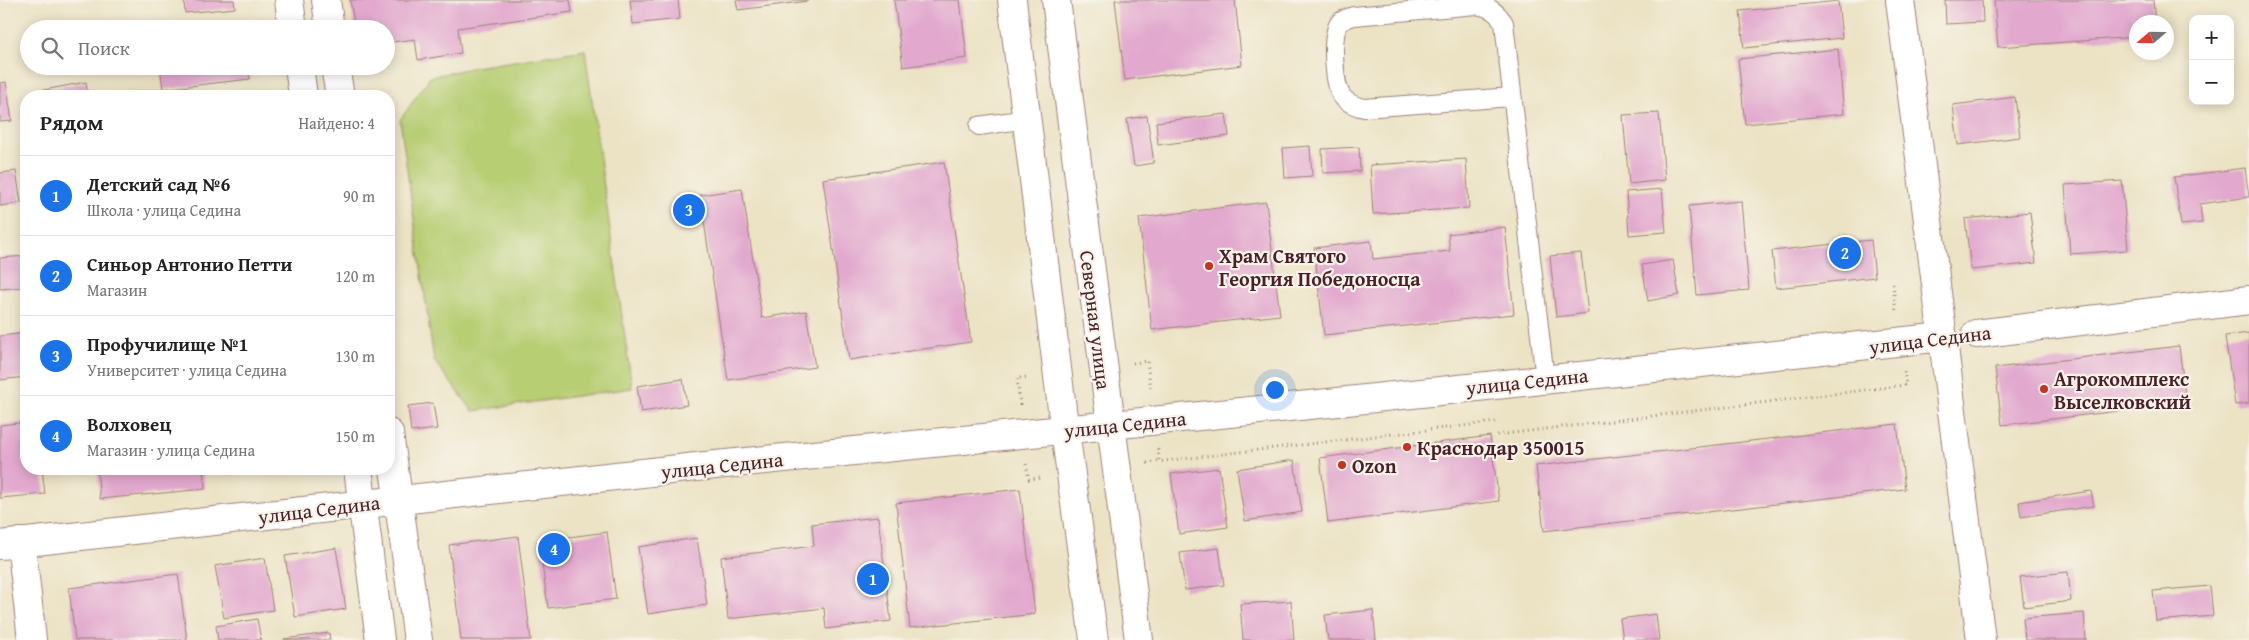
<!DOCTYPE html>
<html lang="ru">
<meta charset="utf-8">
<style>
:root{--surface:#fff;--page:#f6f6f6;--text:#222;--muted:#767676;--line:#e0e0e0;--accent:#1a73e8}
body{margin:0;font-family:"Gentium Book Plus",serif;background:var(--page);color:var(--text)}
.controls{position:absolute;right:15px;top:15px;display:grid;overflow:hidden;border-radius:10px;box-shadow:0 2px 12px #0003}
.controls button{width:45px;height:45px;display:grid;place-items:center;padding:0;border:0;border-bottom:1px solid var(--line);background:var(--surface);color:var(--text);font:25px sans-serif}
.compass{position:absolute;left:2129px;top:15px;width:45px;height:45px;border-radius:50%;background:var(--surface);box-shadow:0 2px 12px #0003;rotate:250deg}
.you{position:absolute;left:1274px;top:389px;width:18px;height:18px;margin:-12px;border:4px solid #fff;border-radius:50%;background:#1a73e8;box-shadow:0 0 0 8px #1a73e833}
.badge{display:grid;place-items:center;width:32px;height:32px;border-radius:50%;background:var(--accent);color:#fff;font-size:16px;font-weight:700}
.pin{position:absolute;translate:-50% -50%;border:2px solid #fff;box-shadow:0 1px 5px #0006}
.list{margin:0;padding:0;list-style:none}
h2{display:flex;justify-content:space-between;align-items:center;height:65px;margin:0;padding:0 20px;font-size:21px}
h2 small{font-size:16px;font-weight:400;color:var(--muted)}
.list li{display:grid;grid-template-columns:32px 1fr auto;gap:15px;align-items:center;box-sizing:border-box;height:80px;padding:0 20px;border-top:1px solid var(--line)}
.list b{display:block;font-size:19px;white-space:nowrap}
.list p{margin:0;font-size:16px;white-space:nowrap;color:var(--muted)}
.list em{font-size:16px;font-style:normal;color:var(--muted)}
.icon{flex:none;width:28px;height:28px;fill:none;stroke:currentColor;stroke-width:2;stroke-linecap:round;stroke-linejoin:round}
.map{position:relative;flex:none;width:2249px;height:640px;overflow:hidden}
.search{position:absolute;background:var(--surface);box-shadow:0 2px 12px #0003;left:20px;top:20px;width:375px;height:55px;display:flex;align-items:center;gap:12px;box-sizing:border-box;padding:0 18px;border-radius:28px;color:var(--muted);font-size:19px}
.panel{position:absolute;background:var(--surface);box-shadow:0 2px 12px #0003;left:20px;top:90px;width:375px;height:385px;border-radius:20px}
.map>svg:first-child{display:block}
.green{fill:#b7ce73;stroke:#80764f}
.building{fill:#e2a8ce}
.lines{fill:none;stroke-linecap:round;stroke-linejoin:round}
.service-casing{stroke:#9b8178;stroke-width:20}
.minor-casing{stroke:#9b8178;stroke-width:30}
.tertiary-casing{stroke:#9b8178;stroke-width:30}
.secondary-casing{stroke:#9b8178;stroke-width:30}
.primary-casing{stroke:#9b8178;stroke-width:30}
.path{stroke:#9b8178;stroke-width:3;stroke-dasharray:1 4;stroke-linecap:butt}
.service{stroke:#fff;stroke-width:18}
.minor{stroke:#fff;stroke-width:28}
.tertiary{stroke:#fff;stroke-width:28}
.secondary{stroke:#fff;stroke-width:28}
.primary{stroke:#fff;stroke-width:28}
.poi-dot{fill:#c8321e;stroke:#f7f3e8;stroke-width:2}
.labels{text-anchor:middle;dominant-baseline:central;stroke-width:4.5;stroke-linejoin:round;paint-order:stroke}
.poi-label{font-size:20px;font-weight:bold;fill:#4a1f2b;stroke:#f7f3e8;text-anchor:start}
.street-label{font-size:20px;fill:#4a1f2b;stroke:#f7f3e8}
</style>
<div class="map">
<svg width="2249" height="640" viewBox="0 0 2249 640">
<rect width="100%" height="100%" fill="#f7f3e8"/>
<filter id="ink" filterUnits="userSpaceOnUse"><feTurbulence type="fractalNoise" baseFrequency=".02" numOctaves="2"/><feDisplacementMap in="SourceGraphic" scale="10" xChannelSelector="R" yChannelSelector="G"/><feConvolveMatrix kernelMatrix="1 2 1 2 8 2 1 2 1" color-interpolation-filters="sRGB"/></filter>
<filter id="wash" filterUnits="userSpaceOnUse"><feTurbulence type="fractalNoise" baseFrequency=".0096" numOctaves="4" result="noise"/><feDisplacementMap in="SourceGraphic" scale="20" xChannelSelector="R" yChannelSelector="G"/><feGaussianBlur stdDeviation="1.12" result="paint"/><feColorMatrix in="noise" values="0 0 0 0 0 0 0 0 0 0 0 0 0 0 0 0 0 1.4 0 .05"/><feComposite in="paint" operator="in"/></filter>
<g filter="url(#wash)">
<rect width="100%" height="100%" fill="#ece3c5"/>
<path class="green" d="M585,50L632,388L473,411L434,361L400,120L430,77L475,67Z"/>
<g id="blocks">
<g class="building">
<path d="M184,0H234L235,8L185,13Z"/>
<path d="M350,0H570L572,12L458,28L461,53L418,60L415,39L386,43V29H355Z"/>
<path d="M630,0H678L680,19L633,24Z"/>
<path d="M736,0H808V1L738,10Z"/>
<path d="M894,0H960L967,58L903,67Z"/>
<path d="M1115,0H1235L1242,65L1125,80Z"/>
<path d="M1945,0H1982L1983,22L1946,24Z"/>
<path d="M1994,0H2153L2155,22H2136V37L1998,47Z"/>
<path d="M1838,1L1842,38L1744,48L1740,11Z"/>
<path d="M134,24L135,29H107V28Z"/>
<path d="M1838,49L1844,114L1745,124L1738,59Z"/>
<path d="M160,66H248L250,79L163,89Z"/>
<path d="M6,82L12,121L0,122V83Z"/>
<path d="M86,82L88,96H40L39,91Z"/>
<path d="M2015,97L2020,137L1958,145L1953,105Z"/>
<path d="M1659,113L1665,180L1629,184L1623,115Z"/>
<path d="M1226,114L1229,136L1158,145L1156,122Z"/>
<path d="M1147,116L1154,163L1134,166L1127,119Z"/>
<path d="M1310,146L1312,176L1285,178L1283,148Z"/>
<path d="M1359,147L1360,171L1323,173L1322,149Z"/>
<path d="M1466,159L1469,208L1373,214L1370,165Z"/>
<path d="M944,162L971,342L849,360L823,179Z"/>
<path d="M2245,168L2249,197L2200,204L2202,223L2181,225L2174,177Z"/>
<path d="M16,171L21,203L0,206V173Z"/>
<path d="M2122,181L2128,250L2070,254L2065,185Z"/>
<path d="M742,189L762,318L806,311L815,367L728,380L700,195Z"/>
<path d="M1662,189L1666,232L1629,235L1626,192Z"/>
<path d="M1741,201L1749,290L1697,295L1689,206Z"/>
<path d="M1266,202L1280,315L1152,330L1139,218Z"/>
<path d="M2030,212L2036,263L1971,270L1965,219Z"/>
<path d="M1505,227L1514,314L1324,335L1314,248L1371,241L1373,259L1450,251L1448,234Z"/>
<path d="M1871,240L1875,277L1776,288L1772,251Z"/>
<path d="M1581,253L1588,313L1556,317L1550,256Z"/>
<path d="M26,256V287L0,289V258Z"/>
<path d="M1673,260L1679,295L1648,301L1642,265Z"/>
<path d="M26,333V377L0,380V336Z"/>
<path d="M2249,333V403L2235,405L2225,336Z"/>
<path d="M2179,346L2186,403L2002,425L1995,368Z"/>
<path d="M683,379L687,405L641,412L637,386Z"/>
<path d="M433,403L437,429L411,432L408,406Z"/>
<path d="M26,422V469H42L45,494L0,498V425Z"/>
<path d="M1897,424L1905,489L1544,531L1536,466Z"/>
<path d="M1490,436L1499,501L1328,523L1320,458Z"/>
<path d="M1294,460L1302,512L1245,521L1237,469Z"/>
<path d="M1219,468L1228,527L1179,534L1171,474Z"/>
<path d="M97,469H203L205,489L100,499Z"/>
<path d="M1020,489L1035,614L910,628L896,503Z"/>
<path d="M2091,491L2094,506L2021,517L2019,502Z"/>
<path d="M878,517L891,621L826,629L824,608L728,619L721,557L814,546L812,524Z"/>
<path d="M607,532L616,599L548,608L539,541Z"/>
<path d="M518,536L531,640H461L449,545Z"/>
<path d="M697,538L707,605L648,614L638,547Z"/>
<path d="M336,548L346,609L295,617L285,556Z"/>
<path d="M1219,548L1224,585L1185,590L1180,553Z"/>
<path d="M265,558L273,610L224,618L215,566Z"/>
<path d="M2068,572L2071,601L2024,607L2020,577Z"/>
<path d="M178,574L187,640H75L69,588Z"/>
<path d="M2210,586L2213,616L2156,621L2153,591Z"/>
<path d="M1291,601L1294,640H1243L1240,604Z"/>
<path d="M1373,610L1376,640H1328L1325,615Z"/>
<path d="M2084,613L2086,640H2025L2023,618Z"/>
<path d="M1656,614L1659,640H1623L1620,619Z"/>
<path d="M257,619L261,640H218L216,626Z"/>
<path d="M329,633L330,640H284V639Z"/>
</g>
</g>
</g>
<g filter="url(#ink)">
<use href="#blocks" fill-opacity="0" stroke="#9b8178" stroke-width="1"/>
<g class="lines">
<defs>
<g id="service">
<path d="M1512,97L1364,108C1355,106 1346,103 1341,95C1334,82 1330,33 1340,22C1344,19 1350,17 1354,16L1476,5C1490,7 1496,11 1504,23L1545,379"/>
<path d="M979,126L1027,119"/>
</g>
<g id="minor">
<path d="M289,0L293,29"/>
<path d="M326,0L330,29"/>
<path d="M299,66L303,96"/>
<path d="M335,66L340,96"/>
<path d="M389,433L418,640"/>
<path d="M358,469L380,640"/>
</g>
<path id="tertiary" d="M1900,0L1981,640"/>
<g id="secondary">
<path d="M1976,334L2249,300"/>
<path d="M21,542L32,640"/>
<path d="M0,545L696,467L1319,404L1943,337"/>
</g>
<g id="primary">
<path d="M1012,0L1063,417L1094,640"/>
<path d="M1056,0L1139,640"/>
</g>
</defs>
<use href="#service" class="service-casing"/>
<use href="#minor" class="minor-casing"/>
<use href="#tertiary" class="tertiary-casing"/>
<use href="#secondary" class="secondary-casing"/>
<use href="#primary" class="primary-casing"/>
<g class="path">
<path d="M1893,284L1896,312"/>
<path d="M1133,363L1147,361L1151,391"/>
<path d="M1020,405L1017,378L1028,377"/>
<path d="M1497,435L1906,385L1904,371"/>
<path d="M1158,449L1159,461"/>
<path d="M1147,463L1496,422"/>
<path d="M1026,464L1029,479L1041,478"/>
</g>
<use href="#service" class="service"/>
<use href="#minor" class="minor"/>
<use href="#tertiary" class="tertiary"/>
<use href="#secondary" class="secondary"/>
<use href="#primary" class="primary"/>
</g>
</g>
<g class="poi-dot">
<circle cx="1209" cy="266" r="5"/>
<circle cx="2044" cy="389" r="5"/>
<circle cx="1407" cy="447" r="5"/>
<circle cx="1342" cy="465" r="5"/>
</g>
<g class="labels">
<g class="poi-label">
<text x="1219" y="255">Храм Святого<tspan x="1219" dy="23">Георгия Победоносца</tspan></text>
<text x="2054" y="378">Агрокомплекс<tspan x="2054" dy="23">Выселковский</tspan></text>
<text x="1417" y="447">Краснодар 350015</text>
<text x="1352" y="465">Ozon</text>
</g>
<g class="street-label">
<text transform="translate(1096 320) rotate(83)">Северная улица</text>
<text transform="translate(1930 339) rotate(-7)">улица Седина</text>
<text transform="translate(1527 381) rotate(-6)">улица Седина</text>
<text transform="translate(1125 424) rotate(-6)">улица Седина</text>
<text transform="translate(722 465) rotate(-6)">улица Седина</text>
<text transform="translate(319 509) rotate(-7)">улица Седина</text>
</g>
</g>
</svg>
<div class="controls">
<button>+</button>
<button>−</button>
</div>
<svg class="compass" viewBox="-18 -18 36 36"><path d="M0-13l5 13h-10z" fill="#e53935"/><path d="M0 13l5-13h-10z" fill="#767676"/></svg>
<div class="you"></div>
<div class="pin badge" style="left:873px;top:579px">1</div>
<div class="pin badge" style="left:1845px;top:253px">2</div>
<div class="pin badge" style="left:689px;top:210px">3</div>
<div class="pin badge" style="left:554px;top:549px">4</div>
<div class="search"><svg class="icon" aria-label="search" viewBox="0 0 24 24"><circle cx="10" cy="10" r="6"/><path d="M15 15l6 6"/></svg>Поиск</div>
<section class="panel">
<h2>Рядом<small>Найдено: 4</small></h2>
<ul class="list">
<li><span class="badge">1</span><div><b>Детский сад №6</b><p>Школа · улица Седина</p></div><em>90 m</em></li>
<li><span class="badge">2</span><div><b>Синьор Антонио Петти</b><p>Магазин</p></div><em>120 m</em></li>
<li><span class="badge">3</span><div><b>Профучилище №1</b><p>Университет · улица Седина</p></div><em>130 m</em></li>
<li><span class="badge">4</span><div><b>Волховец</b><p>Магазин · улица Седина</p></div><em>150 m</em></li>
</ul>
</section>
</div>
